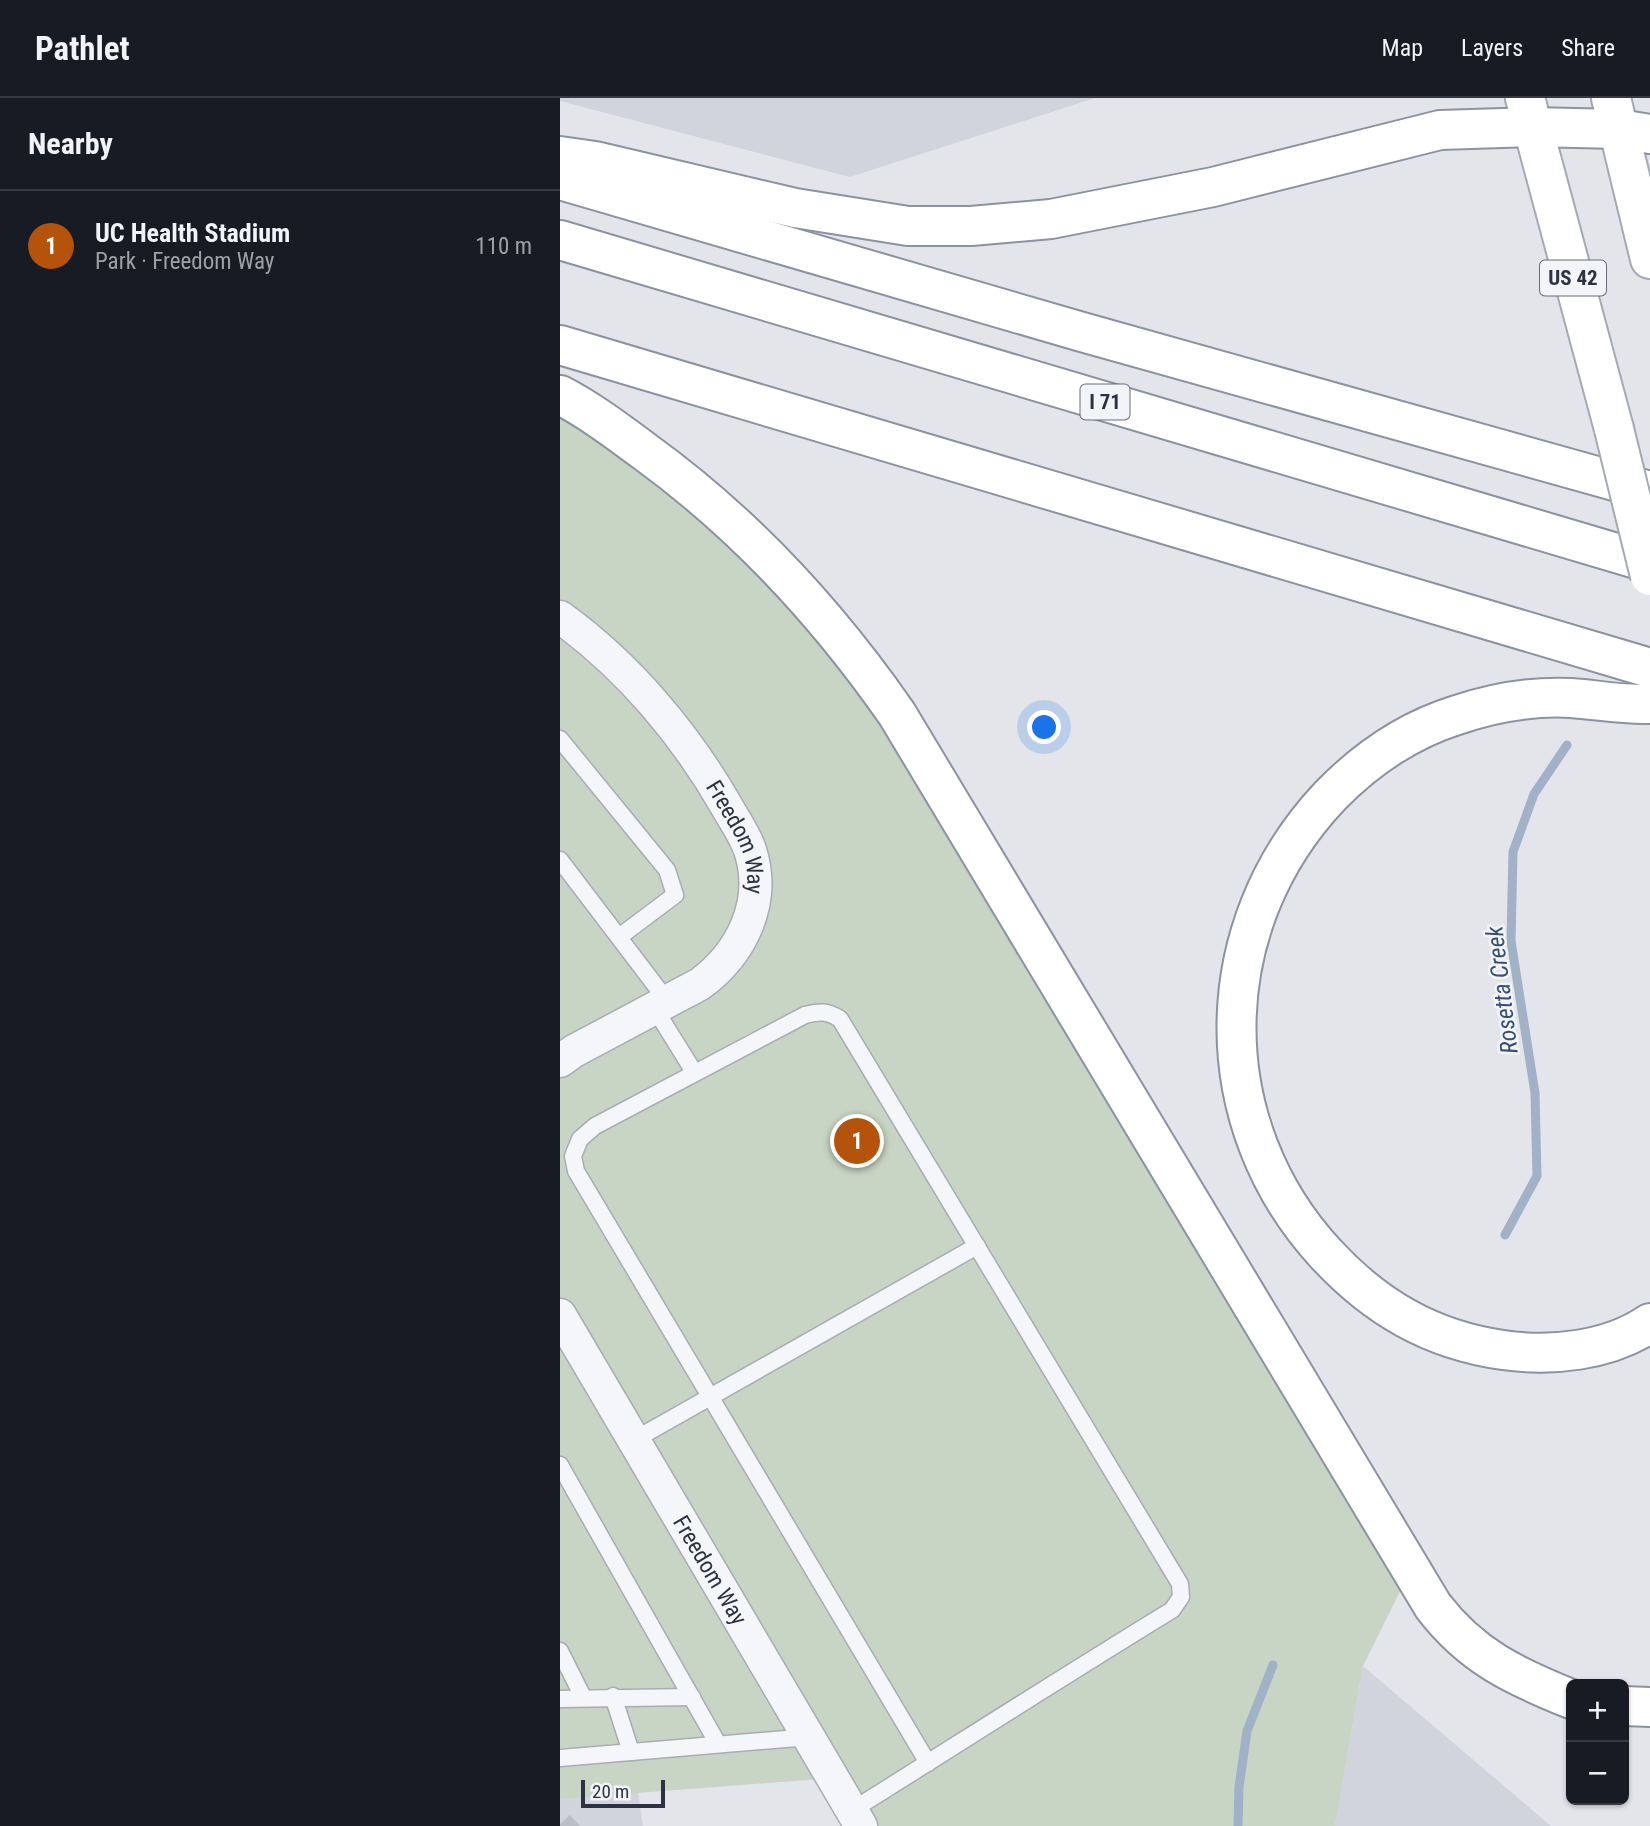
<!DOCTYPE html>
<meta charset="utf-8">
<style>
:root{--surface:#171b24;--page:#20242c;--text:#f1f3f6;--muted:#9ea1a6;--line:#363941;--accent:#b45309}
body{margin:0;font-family:"Roboto Condensed",sans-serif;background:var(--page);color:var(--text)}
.controls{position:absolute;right:21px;bottom:21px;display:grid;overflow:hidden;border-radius:10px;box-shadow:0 2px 5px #0004}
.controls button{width:63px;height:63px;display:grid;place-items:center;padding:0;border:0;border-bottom:2px solid var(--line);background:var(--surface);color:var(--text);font:35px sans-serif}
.scale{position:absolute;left:21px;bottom:18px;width:84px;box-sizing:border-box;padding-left:7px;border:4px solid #2c3241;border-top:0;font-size:19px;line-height:24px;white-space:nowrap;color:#2c3241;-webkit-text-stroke:5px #f2f4f8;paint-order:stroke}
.you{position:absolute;left:485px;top:630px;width:24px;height:24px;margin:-18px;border:5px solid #fff;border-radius:50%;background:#1a73e8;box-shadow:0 0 0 10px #1a73e833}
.badge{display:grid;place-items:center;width:46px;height:46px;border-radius:50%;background:var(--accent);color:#fff;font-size:23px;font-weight:700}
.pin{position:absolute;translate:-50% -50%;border:4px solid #fff;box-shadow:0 2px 7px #0006}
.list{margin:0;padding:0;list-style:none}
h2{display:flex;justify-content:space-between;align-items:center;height:91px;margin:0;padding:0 28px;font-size:30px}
h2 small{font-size:23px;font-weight:400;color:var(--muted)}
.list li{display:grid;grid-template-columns:46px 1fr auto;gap:21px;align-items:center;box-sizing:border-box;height:112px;padding:0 28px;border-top:2px solid var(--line)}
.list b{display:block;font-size:26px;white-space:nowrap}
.list p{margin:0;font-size:23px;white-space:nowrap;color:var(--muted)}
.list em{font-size:23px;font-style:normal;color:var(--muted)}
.map{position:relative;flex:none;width:1090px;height:1728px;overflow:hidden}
header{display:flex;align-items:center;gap:42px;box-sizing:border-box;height:98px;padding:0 35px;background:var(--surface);border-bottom:2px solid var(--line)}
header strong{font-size:33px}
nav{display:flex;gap:38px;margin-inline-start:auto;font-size:24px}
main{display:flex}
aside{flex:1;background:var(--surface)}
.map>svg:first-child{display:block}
.built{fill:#d1d4dc}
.green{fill:#c8d4c4}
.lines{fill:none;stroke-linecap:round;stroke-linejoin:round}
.stream{stroke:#a0b1c8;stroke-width:9}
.building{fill:#babec7}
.lane-casing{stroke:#a8acb4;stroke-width:19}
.street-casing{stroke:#a8acb4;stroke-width:35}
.primary-casing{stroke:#a3a9b5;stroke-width:42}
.highway-casing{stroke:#8b92a0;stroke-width:42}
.lane{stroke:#f5f6f9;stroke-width:16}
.street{stroke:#f5f6f9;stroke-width:32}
.primary{stroke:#fff;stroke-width:38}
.highway{stroke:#fff;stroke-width:38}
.primary-bridge-casing{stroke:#a3a9b5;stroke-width:42;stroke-linecap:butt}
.primary-bridge{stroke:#fff;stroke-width:38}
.labels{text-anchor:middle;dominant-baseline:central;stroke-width:5;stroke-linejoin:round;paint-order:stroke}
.shield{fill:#f2f4f8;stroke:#676c78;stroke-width:2}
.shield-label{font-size:21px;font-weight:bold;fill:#2c3241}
.street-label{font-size:23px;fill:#2c3241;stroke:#f2f4f8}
.water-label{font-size:24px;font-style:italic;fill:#384f73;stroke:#f2f4f8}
</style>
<header>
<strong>Pathlet</strong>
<nav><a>Map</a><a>Layers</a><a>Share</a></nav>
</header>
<main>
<aside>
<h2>Nearby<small></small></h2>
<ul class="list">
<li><span class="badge">1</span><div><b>UC Health Stadium</b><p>Park · Freedom Way</p></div><em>110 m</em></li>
</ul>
</aside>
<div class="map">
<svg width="1090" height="1728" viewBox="0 0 1090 1728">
<rect width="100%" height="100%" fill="#e3e5ea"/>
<g class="built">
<path d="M0,0H535L290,79L0,3Z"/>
<path d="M803,1568L991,1728H775Z"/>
<path d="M78,1694L83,1728H0V1701Z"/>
</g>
<path class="green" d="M0,297L272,527L851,1471L803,1568L775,1728H301L273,1680L0,1701Z"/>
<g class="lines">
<g class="stream">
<path d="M945,1137L977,1078L975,995L951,843L953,754L974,696L1007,647"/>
<path d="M678,1728L679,1689L687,1633L713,1567"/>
</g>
</g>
<path class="building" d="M10,1717L20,1728H0V1726Z"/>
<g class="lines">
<defs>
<g id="lane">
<path d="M0,641L107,772L115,797L59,839"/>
<path d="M0,762L108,904"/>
<path d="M95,911L134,974"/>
<path d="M74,1342L417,1148"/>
<path d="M0,1367L158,1646"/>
<path d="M0,1553L23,1599"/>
<path d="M53,1598L71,1654"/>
<path d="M0,1601L132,1599"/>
<path d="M0,1660L249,1639"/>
<path d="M291,1713C398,1646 504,1578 612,1512L621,1499L620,1486L280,921C268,913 259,913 245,917L35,1028L20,1041L13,1058L16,1073L368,1665"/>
</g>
<g id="street">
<path id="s1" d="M0,519C68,568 126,637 167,709C175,723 185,737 190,752C207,804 182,855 140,886L14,953L0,963"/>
<path id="s2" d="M0,1217L301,1728"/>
</g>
<g id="primary">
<path d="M965,0L1054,331"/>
<path d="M1051,0L1090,161"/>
</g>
<g id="highway">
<path d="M0,58L35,63L235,110L348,128H411L491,121L653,89L880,32L971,29L1059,31L1090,36"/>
<path d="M0,82L522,234L1090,393"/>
<path d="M0,142L1090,465"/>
<path d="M0,247L1090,570"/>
<path d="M0,297C29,312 57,333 84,353C185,426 266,514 337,616L873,1508C911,1558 954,1578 1011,1601"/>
<path d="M1090,606C1063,607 1038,602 1011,600C973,598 933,605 897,617C849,632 805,662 770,698C647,828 645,1025 766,1156C815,1209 871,1242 943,1252C991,1259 1049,1253 1090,1225"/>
<path d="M1064,1608L1090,1609"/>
</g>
</defs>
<use href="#lane" class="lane-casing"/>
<use href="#street" class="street-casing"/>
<use href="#primary" class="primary-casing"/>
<use href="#highway" class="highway-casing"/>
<use href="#lane" class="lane"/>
<use href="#street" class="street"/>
<use href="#primary" class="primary"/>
<use href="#highway" class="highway"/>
<defs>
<path id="primary-bridge" d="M1054,331L1090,478"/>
</defs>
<use href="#primary-bridge" class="primary-bridge-casing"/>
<use href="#primary-bridge" class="primary-bridge"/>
</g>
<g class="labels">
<g class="shield">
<rect x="980" y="162.5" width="66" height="35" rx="5"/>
<rect x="520.5" y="286.5" width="49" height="35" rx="5"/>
</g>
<g class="shield-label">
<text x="1013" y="180">US 42</text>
<text x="545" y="304">I 71</text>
</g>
<g class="street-label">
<text stroke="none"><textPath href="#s1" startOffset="287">Freedom Way</textPath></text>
<text stroke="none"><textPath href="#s2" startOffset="296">Freedom Way</textPath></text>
</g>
<g class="water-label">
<text transform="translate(942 892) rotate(-97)">Rosetta Creek</text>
</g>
</g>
</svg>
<div class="controls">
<button>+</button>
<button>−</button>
</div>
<div class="scale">20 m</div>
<div class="you"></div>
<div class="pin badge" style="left:297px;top:1043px">1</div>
</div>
</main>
